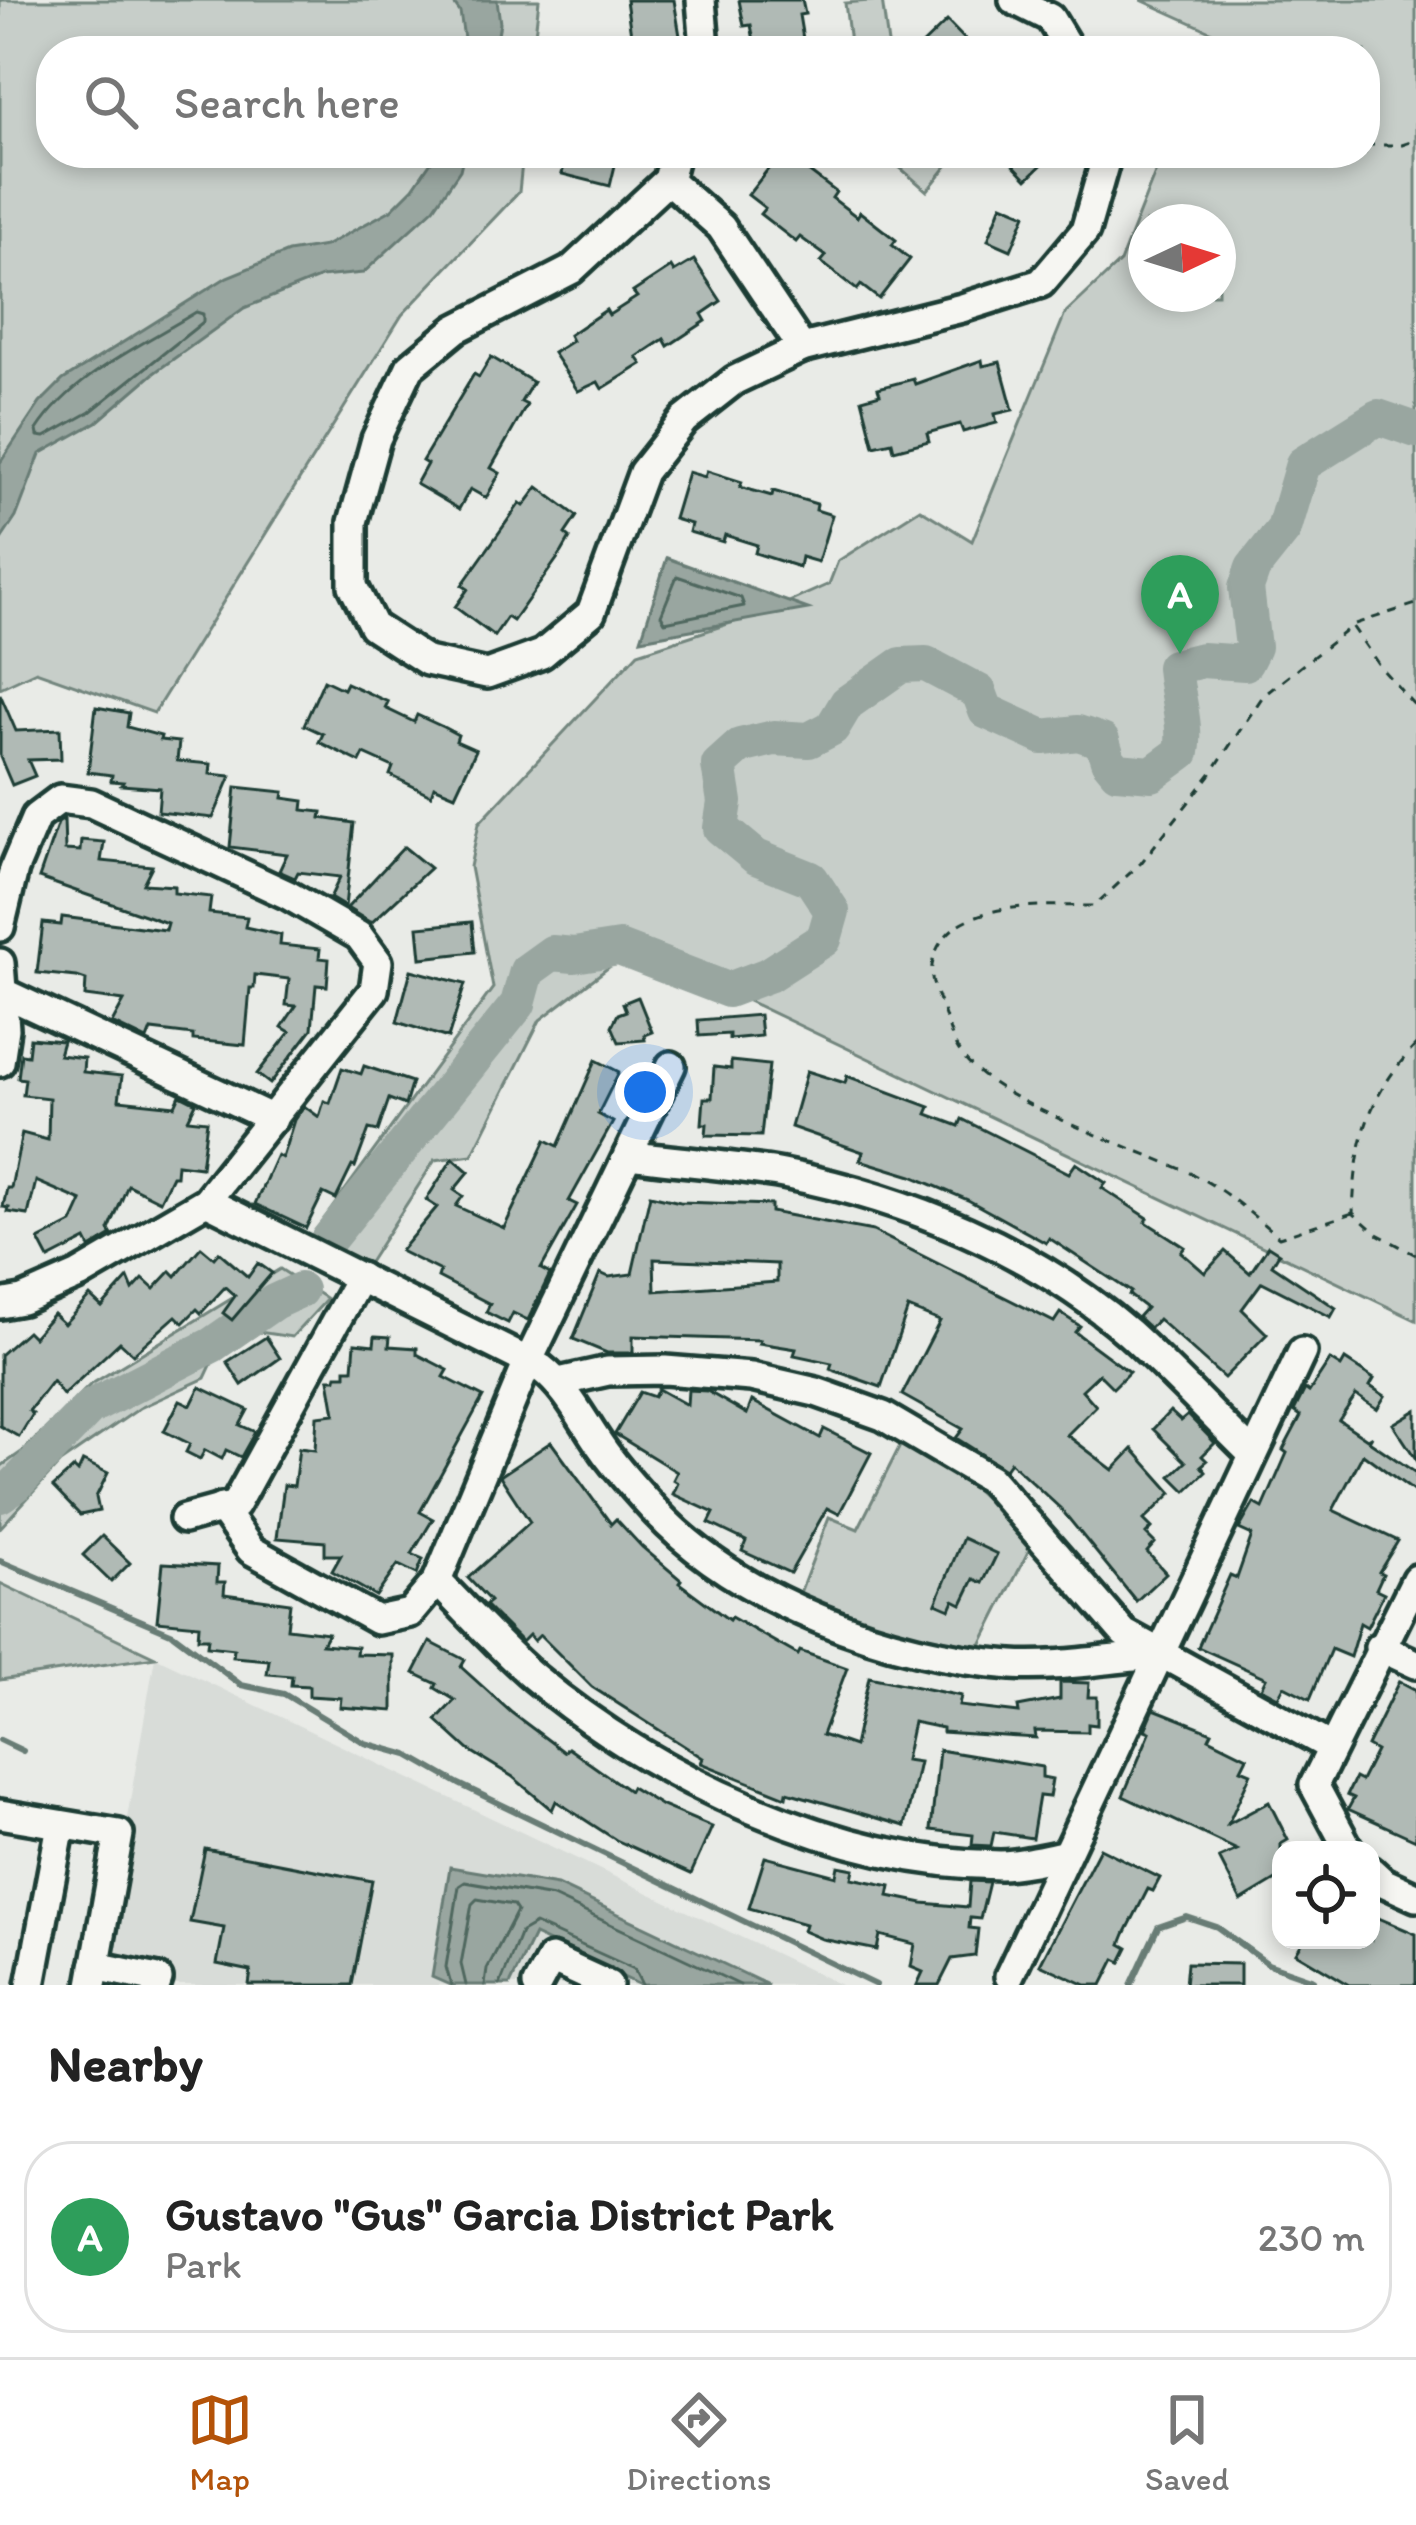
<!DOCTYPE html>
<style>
:root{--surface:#fff;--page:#f2f2f2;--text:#222;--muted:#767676;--line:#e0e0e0;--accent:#b45309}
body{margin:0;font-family:Itim,sans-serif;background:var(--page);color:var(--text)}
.controls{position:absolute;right:36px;bottom:36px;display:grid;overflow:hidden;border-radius:24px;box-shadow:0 6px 18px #0003}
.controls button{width:108px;height:108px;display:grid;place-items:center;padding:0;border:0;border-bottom:3px solid var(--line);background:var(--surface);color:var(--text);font:60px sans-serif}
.compass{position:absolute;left:1128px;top:204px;width:108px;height:108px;border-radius:50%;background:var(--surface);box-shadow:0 6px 18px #0003;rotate:86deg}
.you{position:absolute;left:645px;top:1092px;width:42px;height:42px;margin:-30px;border:9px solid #fff;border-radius:50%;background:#1a73e8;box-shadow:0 0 0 18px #1a73e833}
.badge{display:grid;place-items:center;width:78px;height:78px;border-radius:50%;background:var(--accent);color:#fff;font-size:39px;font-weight:700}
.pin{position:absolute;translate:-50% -99px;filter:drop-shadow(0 3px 6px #0008)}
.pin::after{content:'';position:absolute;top:63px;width:42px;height:36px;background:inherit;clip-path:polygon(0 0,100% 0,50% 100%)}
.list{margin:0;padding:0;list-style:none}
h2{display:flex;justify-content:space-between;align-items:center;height:156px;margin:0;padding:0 48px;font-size:51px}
h2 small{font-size:39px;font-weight:400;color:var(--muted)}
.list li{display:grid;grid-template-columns:78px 1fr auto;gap:36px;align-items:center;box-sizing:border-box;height:192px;margin:0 24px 24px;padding:0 24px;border:3px solid var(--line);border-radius:48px}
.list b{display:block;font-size:45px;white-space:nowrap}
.list p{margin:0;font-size:39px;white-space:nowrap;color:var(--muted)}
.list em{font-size:39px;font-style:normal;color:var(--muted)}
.icon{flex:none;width:66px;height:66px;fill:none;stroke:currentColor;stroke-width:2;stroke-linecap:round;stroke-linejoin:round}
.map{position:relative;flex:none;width:1416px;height:1985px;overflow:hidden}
.search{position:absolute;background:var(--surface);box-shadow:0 6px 18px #0003;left:36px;right:36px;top:36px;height:132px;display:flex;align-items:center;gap:30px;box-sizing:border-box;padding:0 42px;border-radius:48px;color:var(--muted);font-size:45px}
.sheet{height:372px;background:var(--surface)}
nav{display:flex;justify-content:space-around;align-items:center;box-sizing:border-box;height:168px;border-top:3px solid var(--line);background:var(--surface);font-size:33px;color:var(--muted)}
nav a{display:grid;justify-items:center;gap:6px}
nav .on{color:var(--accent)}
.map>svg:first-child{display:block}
.built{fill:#d8dcd8}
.green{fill:#c7cec9;stroke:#73867e;stroke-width:3;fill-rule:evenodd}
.water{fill:#99a6a0;stroke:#687c75;stroke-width:3}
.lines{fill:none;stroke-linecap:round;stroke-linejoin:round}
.shore{stroke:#50675f;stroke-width:3}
.stream{stroke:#687c75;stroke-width:6}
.river{stroke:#99a6a0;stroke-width:36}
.building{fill:#b0bab5;stroke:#1f3d34;stroke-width:3;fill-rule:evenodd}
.minor-casing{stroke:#1f3d34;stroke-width:36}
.path{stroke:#1f3d34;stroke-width:3;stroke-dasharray:9 9;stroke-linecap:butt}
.minor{stroke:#f6f6f2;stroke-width:27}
</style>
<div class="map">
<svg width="1416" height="1985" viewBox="0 0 1416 1985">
<rect width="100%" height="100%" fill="#e9ebe7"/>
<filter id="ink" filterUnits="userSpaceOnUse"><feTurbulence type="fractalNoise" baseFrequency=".00833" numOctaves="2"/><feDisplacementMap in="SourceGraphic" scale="24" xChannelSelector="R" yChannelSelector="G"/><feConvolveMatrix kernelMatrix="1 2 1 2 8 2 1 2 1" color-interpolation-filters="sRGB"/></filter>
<g filter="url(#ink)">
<path class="built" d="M155,1657L841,1985H98Z"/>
<g class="green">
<path d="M0,0H539L533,51H51V153H523L519,192L402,315L154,713L36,671L0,688Z"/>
<path d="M882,0L889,51H851L845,3Z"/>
<path d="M1141,0H1416V1320L635,947L540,1020L472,1155L435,1160L366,1267L313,1234L493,988L470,867L479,823L638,653L771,610L829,584L838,561L920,509L972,541L1065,314L1120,262L1163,153H1365V51H1230L1234,42ZM1146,222H1218V294H1146Z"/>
<path d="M883,153H951L955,156L927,191Z"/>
<path d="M280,1269L327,1299L292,1337L259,1332L212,1363L205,1378L140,1408L60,1463L0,1528V1467L23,1451L90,1385Z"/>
<path d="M902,1442L976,1490L1032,1544L980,1647L861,1623L798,1598L829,1517L858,1529Z"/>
<path d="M0,1583L155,1657L0,1680Z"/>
</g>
<g class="water">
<path d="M451,0H497L500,23L495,51H466L460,12Z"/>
<path d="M437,153H464L460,170L434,208L363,273L321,277L244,308L154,373L97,422L40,454L16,517L0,541V463L40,403L63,380L227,277L288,252L325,246L391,210L413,188Z"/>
<path d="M667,558L808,609L641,639Z"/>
<path d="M450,1867L557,1885L768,1985H640L534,1935L510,1985H450L432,1977Z"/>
</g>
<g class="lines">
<g class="shore">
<path d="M196,312L203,314V322L90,412L45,437L38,436L37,430C73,375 141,346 196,312Z"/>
<path d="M677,576L741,598L744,606L665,622L661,615Z"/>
<path d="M451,1985L446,1967L459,1886L465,1882L553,1897L740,1985"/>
<path d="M466,1985L461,1964L472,1904L477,1899L513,1905L517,1911L487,1969L485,1985"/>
<path d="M500,1985L521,1932L535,1924L634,1969L642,1985"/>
</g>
<g class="stream">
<path d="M0,1561L173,1634L241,1685L284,1694L365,1743L408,1755L459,1784L876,1985"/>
<path d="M0,1740L23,1751"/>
<path d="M1131,1985L1158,1927L1187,1917L1217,1927L1268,1964L1314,1980"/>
</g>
<g class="river">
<path d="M328,1240L518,1004L527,971L552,953L574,955L619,948L728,990L768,975L824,939L832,911L811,879L756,857L721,828L725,802L719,765L740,746L774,738L809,740L832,728L847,703L901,665L926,664L979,692L986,711L1043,737L1078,733L1102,741L1108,760L1117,771L1152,774L1182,752C1187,724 1176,695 1174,667L1202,660L1245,663L1253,647L1246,588L1253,568L1284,529L1303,464L1378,417L1416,430"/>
<path d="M0,1495L15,1485L89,1408L212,1345L274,1302L300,1290"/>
</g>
</g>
<g class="building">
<path d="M626,0H674L681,42L633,49Z"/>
<path d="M739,0H802L805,14L799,15L805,51H756L751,25L744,26Z"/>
<path d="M947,21L976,51H916Z"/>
<path d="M567,153H618L610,186L562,174Z"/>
<path d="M1002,153H1054L1027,179Z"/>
<path d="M779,155L795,168L799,164L836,192L832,198L857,217L860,212L883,230L896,240L892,245L910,259L879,299L861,285L857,290L821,262L826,256L800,237L796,242L760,214L765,208L748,195Z"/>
<path d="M1002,204L1026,214L1011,250L988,240Z"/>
<path d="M694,260L721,301L702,314L706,321L668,346L664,339L637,357L642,364L602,389L598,382L578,391L553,353L572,341L569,335L606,310L609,315L637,297L633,292L671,267L674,272Z"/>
<path d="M491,357L533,382L521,402L527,405L491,468L500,473L486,498L470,489L459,509L416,484L427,464L422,461L431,446L474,374L479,377Z"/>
<path d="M982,360L983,366L1000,362L1013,410L995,414L997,423L963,432L960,424L927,433L929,441L894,450L892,442L874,446L862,399L880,394L878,388L913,379L915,384Z"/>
<path d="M707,471L742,482L740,487L772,496L773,491L817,504L816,510L832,515L818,562L801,557L799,567L755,553L757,545L725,535L723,542L689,532L691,524L674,519L688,472L705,477Z"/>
<path d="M538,487L577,516L565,534L570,538L562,552L513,621L507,617L494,636L455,607L468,589L462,585L472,571L520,503L524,506Z"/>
<path d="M324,680L343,689L346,683L388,702L385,708L414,722L417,715L443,727L458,735L456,741L476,750L455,795L434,786L431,795L390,775L393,767L364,754L360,762L319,742L323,734L304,725Z"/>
<path d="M0,694L16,731L60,729L61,759L28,760L35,776L12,785L0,757Z"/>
<path d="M96,707L129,713L127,727L161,736L160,740L179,742L177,761L211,764L210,774L231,776L213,818L158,812L160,788L121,785L123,782L111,781L112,775L88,772Z"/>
<path d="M236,787L284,792L283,798L304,801L303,810L322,812L321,818L354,823L345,907L330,898L340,877L298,872L295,878L279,871L287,854L230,847Z"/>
<path d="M64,819L65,850L80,851L81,840L104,842L101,861L152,866L143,884L174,886V893L211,897L209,913L247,917L245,927L281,935L280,945L320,949L319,958L329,959L327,986L316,985L312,1029L270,1084L257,1074L290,1032L282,1027L296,1006L286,1005L289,979L255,975L254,988H250L245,1045L193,1040V1035L151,1030L147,1040L112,1023L124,1001L85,996L86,980L77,977L37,973L43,923L61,925L62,917L165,930L167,923L39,878L58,823Z"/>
<path d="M404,847L430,868L371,923L347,908Z"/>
<path d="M472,922L475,952L421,958L418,927Z"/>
<path d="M411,970L465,984L448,1038L397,1022Z"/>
<path d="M638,997L652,1032L644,1035L645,1040L619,1042L612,1026L618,1014L626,1011L623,1003Z"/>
<path d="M759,1015L761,1036L729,1039V1034L699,1036L698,1020Z"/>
<path d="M30,1038L63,1041L59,1055L84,1058L83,1072L122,1076L119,1100L175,1106L180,1095L196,1103L188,1119L207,1121L201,1167L177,1164L176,1176H172L160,1201L128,1185L109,1230L112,1235L90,1248L86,1240L49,1259L39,1240L72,1223L82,1201L36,1181L28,1215L8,1212L9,1208L3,1207L7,1188H11L22,1133L48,1140L49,1098L23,1095L25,1079L18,1078L21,1054L28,1055Z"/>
<path d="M596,1060L619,1072L598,1114L613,1122L569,1201L577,1205L541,1269L550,1274L528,1320L513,1313L508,1323L486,1312L490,1304L438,1277L440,1271L400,1251L437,1207L426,1200L453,1158L469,1172L454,1190L463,1196L456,1206L504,1228L546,1140L558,1146Z"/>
<path d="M731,1061L769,1065L761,1136L706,1135L707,1124H702L704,1098H712L714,1067L731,1069Z"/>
<path d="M364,1066L412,1082L405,1105L389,1099L378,1131L369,1129L355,1167L352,1166L336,1199L323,1193L306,1228L255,1204L277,1155L282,1158L294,1120L304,1106L319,1117L324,1101L330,1103L342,1068L361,1074Z"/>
<path d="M807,1071L845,1083L847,1076L930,1107L927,1114L959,1126L962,1119L1069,1173L1076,1163L1106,1183L1102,1188L1148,1218L1146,1222L1185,1247L1181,1252L1205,1273L1225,1251L1250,1273L1268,1246L1279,1253L1272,1265L1336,1308L1331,1317L1262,1282L1242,1309L1267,1334L1224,1378L1158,1319L1150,1328L1138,1317L1146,1308L1129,1295L1131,1292L1049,1238L1046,1243L968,1200L912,1176L860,1160L863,1152L791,1127Z"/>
<path d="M650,1195L680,1202L771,1205V1212L873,1231L1054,1322L1060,1313L1080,1326L1075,1332L1129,1372L1113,1388L1099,1374L1082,1390L1096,1406L1067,1435L1113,1470L1133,1449L1172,1493L1144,1520L1152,1528L1146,1534L1155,1543L1147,1552L1166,1573L1136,1601L1061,1509L1010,1462L1005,1469L956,1438L963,1429L902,1395L940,1321L908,1308L881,1387L830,1369L832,1363L794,1355L796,1349L759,1343L760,1340L633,1336V1353H607L573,1339L600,1273L609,1277L632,1274ZM654,1259L777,1264V1282L655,1291Z"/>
<path d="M201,1247L214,1258L219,1252L248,1277L258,1263L272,1273L232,1320L223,1313L235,1296L225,1287L201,1313L197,1309L183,1323L176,1316L133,1354L120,1342L63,1395L52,1381L29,1411L33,1414L19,1437L0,1426V1355L27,1331L33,1337L53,1314L64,1324L90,1296L102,1307L128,1278L133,1290L143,1279L154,1289L171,1271L176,1276Z"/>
<path d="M375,1336L390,1337L389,1346L417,1348V1354L448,1370L444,1377L483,1397L420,1512L433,1519L412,1554L423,1559L417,1574L398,1565L376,1596L332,1571L341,1555H325V1542L277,1538L284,1485L294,1486L299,1448L315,1450L317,1416L335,1414L329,1379H336L337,1375H346V1369H353L355,1343L374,1345Z"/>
<path d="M266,1337L280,1358L242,1385L227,1362Z"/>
<path d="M1330,1360L1341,1367L1345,1360L1374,1379L1370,1386L1385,1396L1377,1409L1356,1395L1339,1420L1367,1439L1372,1436L1369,1441L1416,1473V1493L1363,1454L1333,1510L1398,1541L1379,1572L1383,1574L1376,1589L1384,1593L1367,1627L1360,1623L1350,1657L1331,1649L1310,1699L1284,1686L1278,1697L1261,1688L1266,1678L1198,1647L1230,1575L1237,1578L1252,1535L1239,1529L1254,1503L1263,1508L1287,1453L1283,1450L1301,1416L1294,1411L1305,1389L1309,1392Z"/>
<path d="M200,1387L248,1410L240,1425L255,1432L241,1457L226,1450L222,1459L205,1450L200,1459L186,1452L190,1444L164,1431L180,1400L191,1405Z"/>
<path d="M658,1389L687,1405L688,1390L707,1391L747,1414L752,1401L820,1438L824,1429L871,1453L839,1514L827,1508L790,1573L742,1551L746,1541L709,1523L714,1513L673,1494L678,1483L673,1480L677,1472L615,1434L640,1392L654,1397Z"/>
<path d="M1416,1410V1459L1393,1424Z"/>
<path d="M1170,1411L1181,1421L1188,1415L1215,1443L1202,1456L1207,1461L1201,1466L1206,1472L1186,1491L1171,1476L1186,1462L1153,1429Z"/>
<path d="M551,1442L611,1524L616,1519L642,1547L681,1580L679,1583L729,1620L731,1617L798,1655L800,1651L847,1668L822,1735L854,1746L869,1677L961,1696L959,1706L1019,1713L1018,1707L1060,1699V1682L1089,1683L1088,1697H1097V1725L1088,1724V1732L1035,1731L1036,1738L942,1732V1728L913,1722L905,1760L919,1762L905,1826L787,1792L786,1797L701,1763L703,1758L592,1687L540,1635L534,1641L529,1635L522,1642L485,1605L490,1601L468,1578L530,1522L500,1476Z"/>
<path d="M83,1461L108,1473L96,1497L99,1511L80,1515L53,1487L74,1468L78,1472Z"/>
<path d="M102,1536L130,1563L111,1582L83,1555Z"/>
<path d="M963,1538L997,1554L983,1583L974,1579L962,1604L954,1600L950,1609L936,1603Z"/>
<path d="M163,1563L218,1566L217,1582H225L224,1594L290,1603L287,1628L328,1633L322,1644L357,1647L356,1654L393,1655V1711L340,1707L341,1698L309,1696V1686L291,1685L292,1676L267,1674L269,1660L233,1657L234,1649L207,1646L208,1638H198L199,1625L157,1621Z"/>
<path d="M430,1642L465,1660L461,1667L512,1713L564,1752L568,1748L629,1791L631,1787L662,1806L712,1827L691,1874L616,1840L556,1801L552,1810L513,1777L469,1750L436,1720L455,1700L435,1688L437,1684L414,1673Z"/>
<path d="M1399,1681L1416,1690V1840L1348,1809L1354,1798L1347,1795L1355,1778L1361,1781L1376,1751L1367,1746Z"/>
<path d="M1154,1709L1212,1732L1209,1738L1247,1757L1241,1769L1251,1773L1228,1824L1269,1802L1288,1840L1281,1844V1877L1241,1901L1219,1858L1237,1850L1123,1796L1150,1732L1145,1730Z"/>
<path d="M939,1750L1042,1767V1777L1052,1779L1049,1797L1039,1796L1032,1838L994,1832L991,1846L972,1845L973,1835L931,1830Z"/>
<path d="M1100,1848L1160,1878L1153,1891L1148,1889L1125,1934L1121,1944L1128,1948L1121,1962L1115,1959L1102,1985H1086L1040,1964Z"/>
<path d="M205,1849L372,1881L352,1985H249L251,1971L217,1964L224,1928L190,1922Z"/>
<path d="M765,1857L836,1876L838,1866L854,1869L852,1878L891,1886L889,1896L923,1903L968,1907L970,1881L989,1882L980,1919L970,1918L969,1928L978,1929L975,1956L952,1959L939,1985H917L923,1972L911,1967L915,1944L880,1935L877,1950L822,1939L803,1931L805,1924L749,1908Z"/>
<path d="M1371,1915L1416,1934V1985H1350L1296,1953L1304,1940H1371Z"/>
<path d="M1187,1963L1240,1964V1985H1185Z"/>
</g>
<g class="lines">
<defs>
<g id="minor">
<path d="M1014,0L1050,18L1070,51"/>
<path d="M700,51L704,36L701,0"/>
<path d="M675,153L668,180L571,270L456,329L410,367L376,439L353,522V586L373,626L427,661L487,674L542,654L591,613L643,472L684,420L735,380L802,348L962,308L1041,283L1085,231L1104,165L1103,153"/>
<path d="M668,180L721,227L802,348"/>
<path d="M0,927L14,869L36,817L60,799L91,803L288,895L359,936L378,962L374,990L206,1201L79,1275L22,1300L0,1304"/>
<path d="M0,963L5,1029L0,1062"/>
<path d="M2,992L273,1119"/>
<path d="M628,1155C679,1162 732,1165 783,1174C906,1198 1034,1250 1129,1333C1172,1372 1212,1415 1253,1455"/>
<path d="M206,1201L541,1368C568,1389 582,1420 602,1448C617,1470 637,1491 655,1511C738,1601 891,1657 1012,1665C1059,1668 1111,1658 1158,1655"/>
<path d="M559,1382L608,1371L665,1370L751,1377L816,1392L883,1416L990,1479L1124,1633L1331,1747"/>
<path d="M221,1508L251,1550L377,1620L410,1613L437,1581L528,1362L671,1066"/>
<path d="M184,1519L235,1505L360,1277"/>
<path d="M437,1581C469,1613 500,1648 534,1677C657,1780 838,1864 1000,1865C1020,1865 1042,1859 1063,1855"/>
<path d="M1379,1647L1416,1664"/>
<path d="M0,1814L119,1834L92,1985"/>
<path d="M1349,1850L1314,1785L1416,1579"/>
<path d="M1371,1871L1383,1882L1416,1897"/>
<path d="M95,1966L158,1979L156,1985"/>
<path d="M1009,1976L1302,1352"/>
<path d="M31,1985L61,1825"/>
<path d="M537,1985L551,1959L608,1985"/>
</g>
</defs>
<use href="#minor" class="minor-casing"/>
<g class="path">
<path d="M1365,145H1402L1416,140"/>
<path d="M1355,624L1416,604"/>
<path d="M1416,1045C1366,1098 1356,1142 1353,1213L1377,1234L1416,1255"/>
<path d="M1353,1213L1279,1237C1253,1216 1228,1192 1198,1177C1139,1147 988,1104 957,1048C951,1037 948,1024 944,1013C937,995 928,979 933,961C947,898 1045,906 1094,906L1141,863L1210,775L1263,696L1352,626L1381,668L1416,707"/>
</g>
<use href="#minor" class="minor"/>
</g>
</g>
</svg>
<div class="controls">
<button><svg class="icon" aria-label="locate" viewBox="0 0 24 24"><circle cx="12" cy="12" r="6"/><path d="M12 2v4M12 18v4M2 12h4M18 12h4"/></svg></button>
</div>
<svg class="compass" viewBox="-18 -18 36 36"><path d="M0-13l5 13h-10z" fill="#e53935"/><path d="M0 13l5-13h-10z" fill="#767676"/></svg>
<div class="you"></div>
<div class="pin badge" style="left:1180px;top:654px;background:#2e9e5b">A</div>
<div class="search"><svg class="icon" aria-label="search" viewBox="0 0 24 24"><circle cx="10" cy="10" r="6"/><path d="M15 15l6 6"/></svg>Search here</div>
</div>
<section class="sheet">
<h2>Nearby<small></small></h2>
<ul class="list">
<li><span class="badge" style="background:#2e9e5b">A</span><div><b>Gustavo &quot;Gus&quot; Garcia District Park</b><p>Park</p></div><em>230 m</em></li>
</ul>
</section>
<nav>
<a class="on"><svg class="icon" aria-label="map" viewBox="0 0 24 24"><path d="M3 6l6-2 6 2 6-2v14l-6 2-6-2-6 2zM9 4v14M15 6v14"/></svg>Map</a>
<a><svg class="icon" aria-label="directions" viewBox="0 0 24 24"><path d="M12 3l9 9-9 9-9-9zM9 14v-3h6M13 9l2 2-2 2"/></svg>Directions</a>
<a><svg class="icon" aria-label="saved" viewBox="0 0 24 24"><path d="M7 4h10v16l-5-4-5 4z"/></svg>Saved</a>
</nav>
